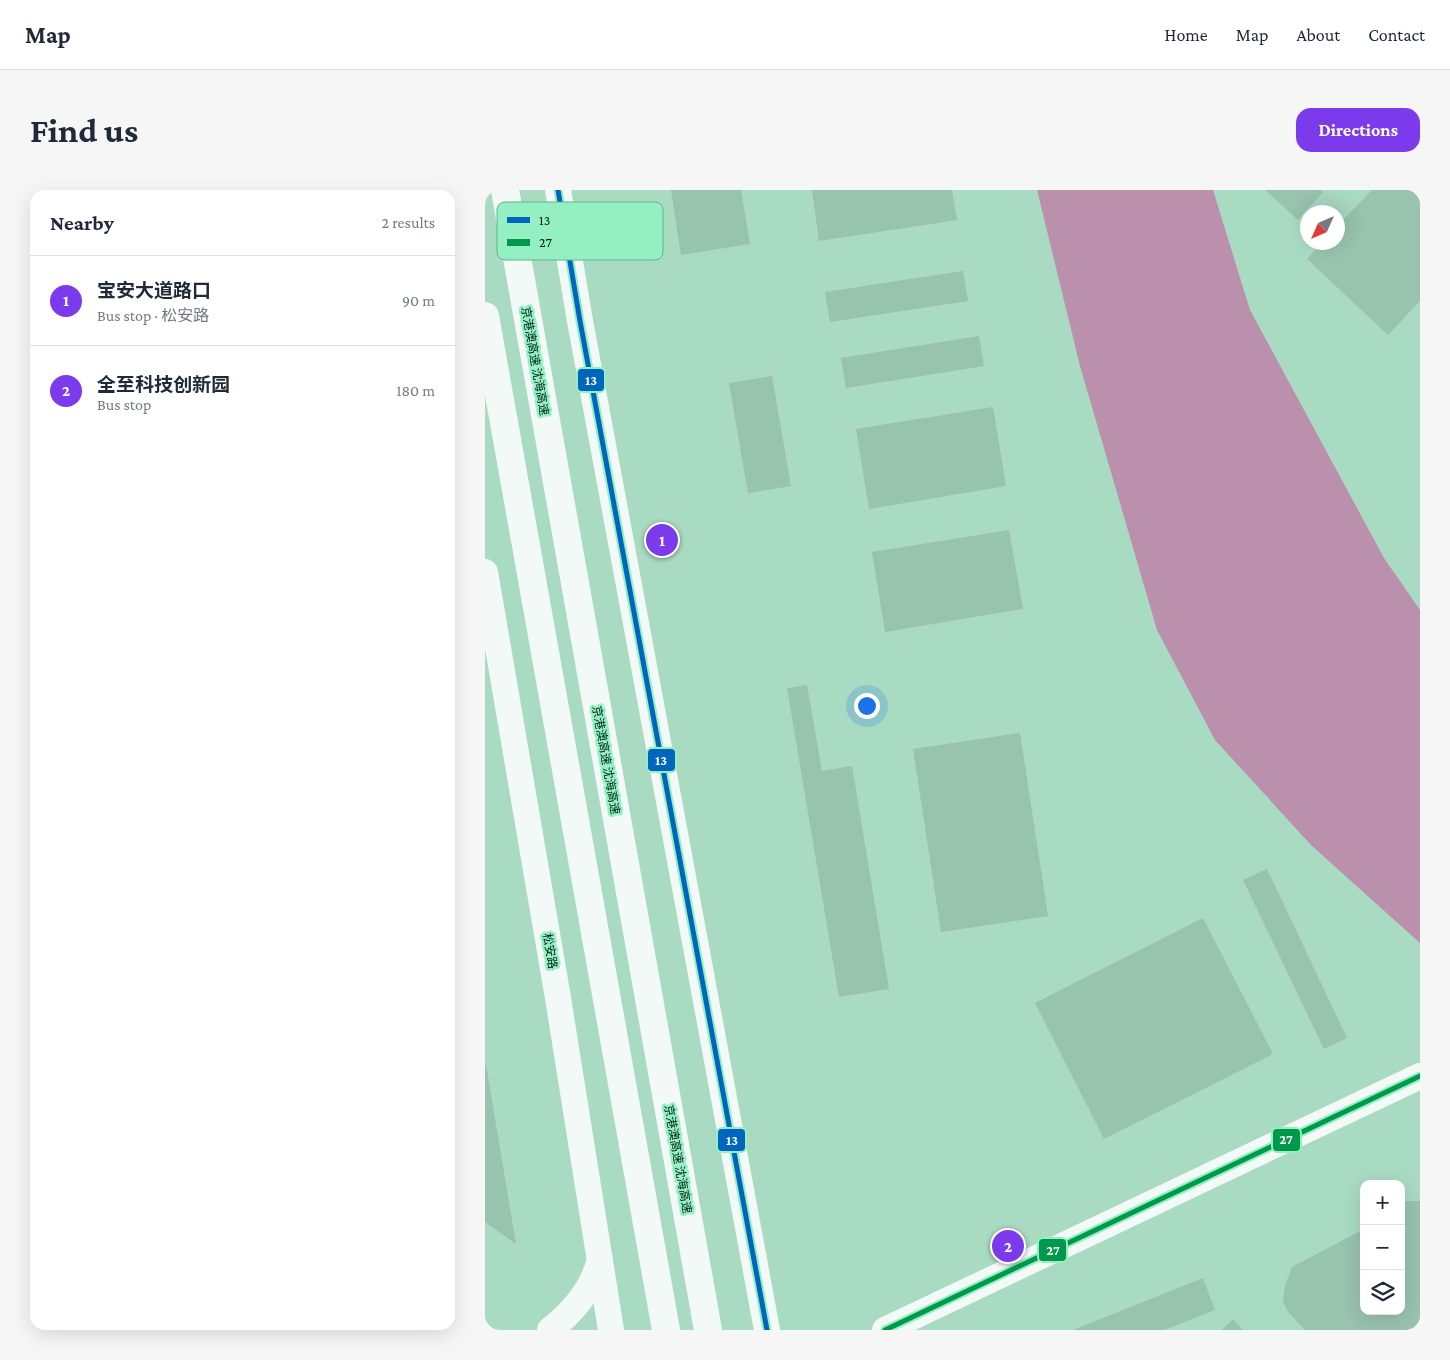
<!DOCTYPE html>
<meta charset="utf-8">
<style>
:root{--surface:#fff;--page:#f6f6f7;--text:#1f2937;--muted:#747a83;--line:#e0e1e3;--accent:#7c3aed}
body{margin:0;font-family:"Crimson Pro","Noto Sans SC",serif;background:var(--page);color:var(--text)}
.controls{position:absolute;right:15px;bottom:15px;display:grid;overflow:hidden;border-radius:10px;box-shadow:0 5px 20px #0002}
.controls button{width:45px;height:45px;display:grid;place-items:center;padding:0;border:0;border-bottom:1px solid var(--line);background:var(--surface);color:var(--text);font:25px sans-serif}
.compass{position:absolute;left:815px;top:15px;width:45px;height:45px;border-radius:50%;background:var(--surface);box-shadow:0 5px 20px #0002;rotate:225deg}
.you{position:absolute;left:381px;top:515px;width:18px;height:18px;margin:-12px;border:4px solid #fff;border-radius:50%;background:#1a73e8;box-shadow:0 0 0 8px #1a73e833}
.badge{display:grid;place-items:center;width:32px;height:32px;border-radius:50%;background:var(--accent);color:#fff;font-size:16px;font-weight:700}
.pin{position:absolute;translate:-50% -50%;border:2px solid #fff;box-shadow:0 1px 5px #0006}
.list{margin:0;padding:0;list-style:none}
h2{display:flex;justify-content:space-between;align-items:center;height:65px;margin:0;padding:0 20px;font-size:21px}
h2 small{font-size:16px;font-weight:400;color:var(--muted)}
.list li{display:grid;grid-template-columns:32px 1fr auto;gap:15px;align-items:center;box-sizing:border-box;height:90px;padding:0 20px;border-top:1px solid var(--line)}
.list b{display:block;font-size:19px;white-space:nowrap}
.list p{margin:0;font-size:16px;white-space:nowrap;color:var(--muted)}
.list em{font-size:16px;font-style:normal;color:var(--muted)}
.icon{flex:none;width:28px;height:28px;fill:none;stroke:currentColor;stroke-width:2;stroke-linecap:round;stroke-linejoin:round}
.map{position:relative;flex:none;width:935px;height:1140px;overflow:hidden;border-radius:15px}
header{display:flex;align-items:center;gap:30px;box-sizing:border-box;height:70px;padding:0 25px;background:var(--surface);border-bottom:1px solid var(--line)}
header strong{font-size:24px}
nav{display:flex;gap:28px;margin-inline-start:auto;font-size:18px}
.intro{display:flex;align-items:center;justify-content:space-between;box-sizing:border-box;height:120px;padding:0 30px}
h1{margin:0;font-size:35px}
.button{padding:12px 22px;border-radius:15px;background:var(--accent);color:#fff;font-size:18px;font-weight:700}
main{display:flex;gap:30px;padding:0 30px}
aside{flex:1;background:var(--surface);border-radius:15px;box-shadow:0 5px 20px #0002}
.map>svg:first-child{display:block}
.water{fill:#ba90ad}
.building{fill:#98c3af}
.lines{fill:none;stroke-linecap:round;stroke-linejoin:round}
.secondary{stroke:#f2f9f6;stroke-width:26}
.highway{stroke:#f2f9f6;stroke-width:28}
.bus-1-casing{stroke:#94efc3;stroke-width:9}
.bus-2-casing{stroke:#94efc3;stroke-width:9}
.bus-1{stroke:#0065bd;stroke-width:5}
.bus-2{stroke:#00994b;stroke-width:5}
.labels{text-anchor:middle;dominant-baseline:central;stroke-width:5;stroke-linejoin:round;paint-order:stroke}
.street-label{font-size:12px;fill:#002415;stroke:#94efc3}
.key{fill:#94efc3;stroke:#68b28f;stroke-width:1}
.key-label{font-size:14px;fill:#002415}
.line-badge{stroke:#94efc3;stroke-width:2}
.badge-label{font-size:14px;text-anchor:middle;font-weight:bold;fill:#fff}
</style>
<header>
<strong>Map</strong>
<nav><a>Home</a><a>Map</a><a>About</a><a>Contact</a></nav>
</header>
<div class="intro"><h1>Find us</h1><a class="button">Directions</a></div>
<main>
<aside>
<h2>Nearby<small>2 results</small></h2>
<ul class="list">
<li><span class="badge">1</span><div><b>宝安大道路口</b><p>Bus stop · 松安路</p></div><em>90 m</em></li>
<li><span class="badge">2</span><div><b>全至科技创新园</b><p>Bus stop</p></div><em>180 m</em></li>
</ul>
</aside>
<div class="map">
<svg width="935" height="1140" viewBox="0 0 935 1140">
<rect width="100%" height="100%" fill="#a9dac2"/>
<path class="water" d="M552,0H728L765,120L899,368L935,420V753L826,655L730,550L672,440L595,176Z"/>
<g class="building">
<path d="M186,0H256L265,54L196,65Z"/>
<path d="M327,0H467L472,30L334,51Z"/>
<path d="M780,0H836L838,2L813,30Z"/>
<path d="M887,0H935V111L903,145L822,69L837,52H852V36Z"/>
<path d="M478,81L483,111L345,132L340,102Z"/>
<path d="M494,146L499,176L361,198L356,168Z"/>
<path d="M287,186L306,296L263,303L244,193Z"/>
<path d="M508,217L521,296L384,319L371,239Z"/>
<path d="M524,340L538,419L400,442L387,362Z"/>
<path d="M322,495L337,581L367,576L404,799L354,807L302,498Z"/>
<path d="M535,543L563,726L456,742L428,559Z"/>
<path d="M782,679L862,848L839,859L758,690Z"/>
<path d="M718,728L788,864L619,949L550,813Z"/>
<path d="M0,875H1L31,1054L0,1032Z"/>
<path d="M921,1011H935V1140H820L803,1122L798,1111L800,1095L807,1077L879,1039V1121H916V1013Z"/>
<path d="M718,1088L730,1120L679,1140H588Z"/>
<path d="M748,1129L758,1140H737Z"/>
</g>
<g class="lines">
<g class="secondary">
<path d="M73,0L95,131L282,1140"/>
<path d="M0,382L73,808L126,1140"/>
<path d="M65,1140C88,1122 108,1098 115,1069"/>
<path d="M400,1140L935,886"/>
</g>
<g class="highway">
<path d="M20,0L223,1140"/>
<path d="M0,126L181,1140"/>
</g>
<defs>
<path id="bus-1" d="M73,0L95,131L282,1140"/>
<path id="bus-2" d="M400,1140L935,886"/>
</defs>
<use href="#bus-1" class="bus-1-casing"/>
<use href="#bus-2" class="bus-2-casing"/>
<use href="#bus-1" class="bus-1"/>
<use href="#bus-2" class="bus-2"/>
</g>
<g class="labels">
<g class="street-label">
<text transform="translate(50 171) rotate(80)">京港澳高速 沈海高速</text>
<text transform="translate(121 570) rotate(80)">京港澳高速 沈海高速</text>
<text transform="translate(65 761) rotate(80)">松安路</text>
<text transform="translate(193 969) rotate(80)">京港澳高速 沈海高速</text>
</g>
</g>
<rect x="12" y="12" width="166" height="58" rx="8" class="key"/>
<rect x="22" y="27" width="23" height="6" fill="#0065bd"/>
<rect x="22" y="49" width="23" height="7" fill="#00994b"/>
<g class="key-label">
<text x="54" y="35">13</text>
<text x="54" y="57">27</text>
</g>
<g class="line-badge">
<rect x="92" y="178" width="28" height="24" rx="5" fill="#0065bd"/>
<rect x="162" y="558" width="29" height="24" rx="5" fill="#0065bd"/>
<rect x="787" y="938" width="29" height="24" rx="5" fill="#00994b"/>
<rect x="232" y="938" width="29" height="24" rx="5" fill="#0065bd"/>
<rect x="553" y="1048" width="29" height="24" rx="5" fill="#00994b"/>
</g>
<g class="badge-label">
<text x="106" y="195">13</text>
<text x="176" y="575">13</text>
<text x="801" y="954">27</text>
<text x="247" y="955">13</text>
<text x="568" y="1065">27</text>
</g>
</svg>
<div class="controls">
<button>+</button>
<button>−</button>
<button><svg class="icon" aria-label="layers" viewBox="0 0 24 24"><path d="M12 4l9 5-9 5-9-5zM3 14l9 5 9-5"/></svg></button>
</div>
<svg class="compass" viewBox="-18 -18 36 36"><path d="M0-13l5 13h-10z" fill="#e53935"/><path d="M0 13l5-13h-10z" fill="#747a83"/></svg>
<div class="you"></div>
<div class="pin badge" style="left:177px;top:350px">1</div>
<div class="pin badge" style="left:523px;top:1056px">2</div>
</div>
</main>
